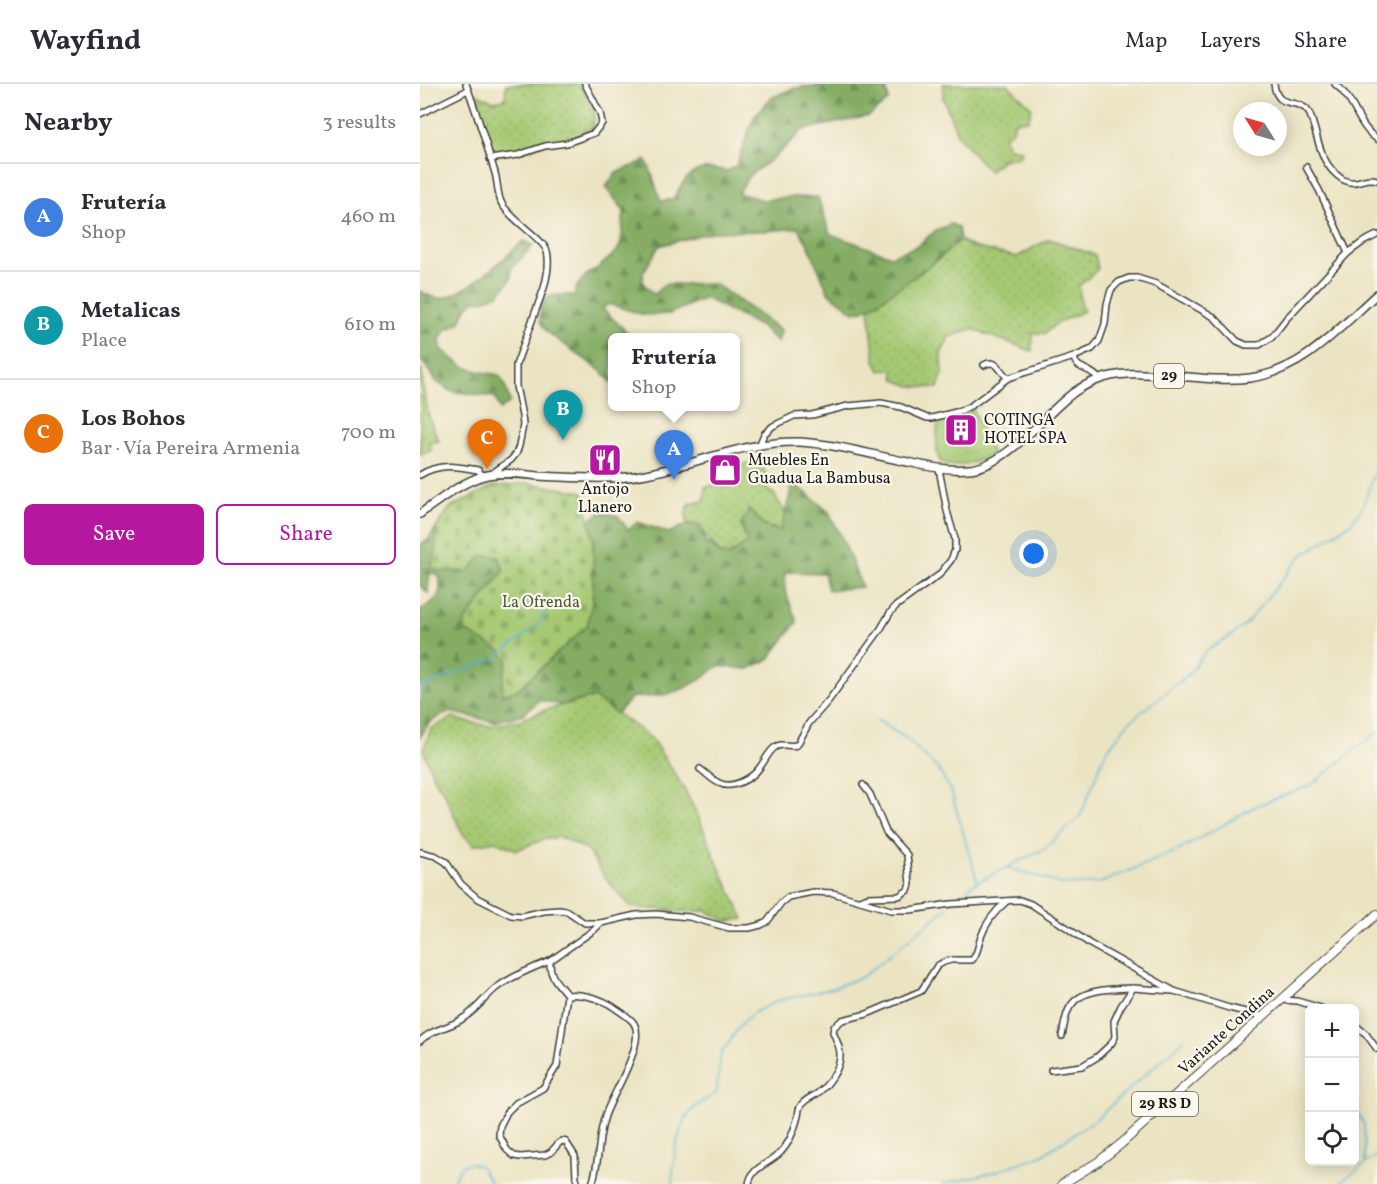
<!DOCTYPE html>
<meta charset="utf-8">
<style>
:root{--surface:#fff;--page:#f2f2f3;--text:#2b2b33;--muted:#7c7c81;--line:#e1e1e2;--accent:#b5179e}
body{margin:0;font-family:Vollkorn,serif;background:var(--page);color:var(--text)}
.controls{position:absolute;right:18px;bottom:18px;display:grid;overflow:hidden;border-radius:9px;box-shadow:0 3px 15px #0003}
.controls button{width:54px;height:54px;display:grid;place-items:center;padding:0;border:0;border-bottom:2px solid var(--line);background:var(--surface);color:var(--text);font:30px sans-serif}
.compass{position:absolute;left:813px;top:18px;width:54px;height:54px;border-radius:50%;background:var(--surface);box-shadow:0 3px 15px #0003;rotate:307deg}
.you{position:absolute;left:614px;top:470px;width:21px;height:21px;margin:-15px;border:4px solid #fff;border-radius:50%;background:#1a73e8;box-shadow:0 0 0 9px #1a73e833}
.badge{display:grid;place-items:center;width:39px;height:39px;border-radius:50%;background:var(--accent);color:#fff;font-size:20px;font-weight:700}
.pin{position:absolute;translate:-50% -50px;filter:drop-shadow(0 2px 3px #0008)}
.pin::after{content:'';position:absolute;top:32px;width:21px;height:18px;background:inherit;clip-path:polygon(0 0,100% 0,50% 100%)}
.popup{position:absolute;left:188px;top:249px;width:132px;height:78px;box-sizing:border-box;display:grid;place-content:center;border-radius:9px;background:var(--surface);filter:drop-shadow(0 2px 4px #0005);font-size:20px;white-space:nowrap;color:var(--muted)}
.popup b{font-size:22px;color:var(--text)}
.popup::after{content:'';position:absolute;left:50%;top:100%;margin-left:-12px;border:12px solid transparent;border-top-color:var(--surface)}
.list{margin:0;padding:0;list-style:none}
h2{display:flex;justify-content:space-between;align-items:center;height:78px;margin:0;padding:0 24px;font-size:26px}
h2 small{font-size:20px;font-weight:400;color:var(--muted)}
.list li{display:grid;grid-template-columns:39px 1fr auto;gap:18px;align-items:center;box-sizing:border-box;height:108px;padding:0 24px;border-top:2px solid var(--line)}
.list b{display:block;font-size:22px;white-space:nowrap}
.list p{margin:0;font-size:20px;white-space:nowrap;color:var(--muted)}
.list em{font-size:20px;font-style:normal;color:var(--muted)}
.actions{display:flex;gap:12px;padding:18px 24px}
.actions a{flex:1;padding:14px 0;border:2px solid var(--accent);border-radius:9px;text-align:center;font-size:21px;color:var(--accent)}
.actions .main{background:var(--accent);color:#fff}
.icon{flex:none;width:33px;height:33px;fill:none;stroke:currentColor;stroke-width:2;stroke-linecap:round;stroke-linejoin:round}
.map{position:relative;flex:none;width:957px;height:1100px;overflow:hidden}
header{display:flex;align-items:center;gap:36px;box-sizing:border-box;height:84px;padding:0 30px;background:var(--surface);border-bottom:2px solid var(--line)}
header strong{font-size:28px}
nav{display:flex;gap:33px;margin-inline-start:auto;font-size:21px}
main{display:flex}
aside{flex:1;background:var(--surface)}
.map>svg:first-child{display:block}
.grass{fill:url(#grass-dots);stroke:#607247;stroke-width:1.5}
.forest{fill:url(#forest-firs);stroke:#506440;stroke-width:1.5}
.cemetery{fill:url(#cemetery-stones);stroke:#607247;stroke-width:1.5}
.park{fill:url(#park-tufts);stroke:#607247;stroke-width:1.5}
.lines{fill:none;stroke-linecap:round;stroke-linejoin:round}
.stream{stroke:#52b2d1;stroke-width:1.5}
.minor-casing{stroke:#3b3a35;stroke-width:8}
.major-casing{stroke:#3b3a35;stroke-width:10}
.highway-casing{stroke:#3b3a35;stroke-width:10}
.minor{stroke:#fff;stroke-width:5}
.major{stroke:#fff;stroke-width:7}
.highway{stroke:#fff;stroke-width:8}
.labels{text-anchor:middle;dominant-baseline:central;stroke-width:4.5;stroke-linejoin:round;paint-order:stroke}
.shield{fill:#fbf7ec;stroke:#5f5e5a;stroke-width:1.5}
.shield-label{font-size:15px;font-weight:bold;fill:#1c1c1c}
.poi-label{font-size:16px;fill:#1c1c1c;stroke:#fbf7ec;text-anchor:start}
.park-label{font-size:16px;fill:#4c593a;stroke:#fbf7ec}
.street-label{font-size:16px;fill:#1c1c1c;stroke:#fbf7ec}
</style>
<header>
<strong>Wayfind</strong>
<nav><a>Map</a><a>Layers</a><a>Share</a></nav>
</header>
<main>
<aside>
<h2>Nearby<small>3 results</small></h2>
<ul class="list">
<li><span class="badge" style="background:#3f7fe0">A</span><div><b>Frutería</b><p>Shop</p></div><em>460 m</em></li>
<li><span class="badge" style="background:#0f9aa8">B</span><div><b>Metalicas</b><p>Place</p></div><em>610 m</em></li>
<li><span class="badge" style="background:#e8710a">C</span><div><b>Los Bohos</b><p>Bar · Vía Pereira Armenia</p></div><em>700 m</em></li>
</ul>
<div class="actions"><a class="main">Save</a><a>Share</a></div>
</aside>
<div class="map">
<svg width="957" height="1100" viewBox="0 0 957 1100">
<defs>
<pattern id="grass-dots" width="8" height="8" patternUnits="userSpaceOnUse" patternTransform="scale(1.5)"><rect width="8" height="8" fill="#a5c972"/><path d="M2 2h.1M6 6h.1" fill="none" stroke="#8dac62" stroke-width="1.8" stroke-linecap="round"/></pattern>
<pattern id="forest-firs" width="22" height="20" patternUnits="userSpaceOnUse" patternTransform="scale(1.5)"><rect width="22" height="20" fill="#84ad64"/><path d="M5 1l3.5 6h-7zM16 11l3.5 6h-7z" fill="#6b8c52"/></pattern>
<pattern id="cemetery-stones" width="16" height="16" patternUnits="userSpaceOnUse" patternTransform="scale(1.5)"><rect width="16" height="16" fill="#a5c972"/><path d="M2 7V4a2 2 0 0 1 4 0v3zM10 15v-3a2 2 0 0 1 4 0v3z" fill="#8dac62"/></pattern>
<pattern id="park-tufts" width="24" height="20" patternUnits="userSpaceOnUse" patternTransform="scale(1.5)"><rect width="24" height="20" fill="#a5c972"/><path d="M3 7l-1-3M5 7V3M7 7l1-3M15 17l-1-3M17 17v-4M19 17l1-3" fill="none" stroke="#8dac62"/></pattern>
</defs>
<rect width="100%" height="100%" fill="#fbf7ec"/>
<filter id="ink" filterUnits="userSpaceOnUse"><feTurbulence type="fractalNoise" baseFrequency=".0167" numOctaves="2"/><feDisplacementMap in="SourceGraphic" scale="12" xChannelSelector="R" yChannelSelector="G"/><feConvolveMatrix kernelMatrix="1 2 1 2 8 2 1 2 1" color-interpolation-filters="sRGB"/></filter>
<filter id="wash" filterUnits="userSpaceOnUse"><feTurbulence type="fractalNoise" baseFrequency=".008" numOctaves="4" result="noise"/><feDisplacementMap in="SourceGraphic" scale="24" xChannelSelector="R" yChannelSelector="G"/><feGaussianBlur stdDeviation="1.35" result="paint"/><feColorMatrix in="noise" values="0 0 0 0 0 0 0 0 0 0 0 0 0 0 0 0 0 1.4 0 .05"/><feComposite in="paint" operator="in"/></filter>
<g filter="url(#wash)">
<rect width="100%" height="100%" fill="#ebe4c3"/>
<g class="grass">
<path d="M86,0H160L175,26L173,44L147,57L124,59L105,66L72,72L53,8L74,17L85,15Z"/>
<path d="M523,0H589V2L612,24L608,36L595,37L593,46L584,52L588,64L602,66L600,72L582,76L569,87L538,52L523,13Z"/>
<path d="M629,155L675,171L678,185L659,202L661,223L664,227L639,238L625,249H613L612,267L552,245L529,253L521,270L523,287L518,304L490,302L475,296L473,285L460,287L455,277L449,224L518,176L540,156L552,163L597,173Z"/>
<path d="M0,285L2,286C4,315 6,330 19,357L10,359L11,367L0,371Z"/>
<path d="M334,377L345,387L347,406L354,410L366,430L361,446L344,442L329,426L327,459L310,471L300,470L282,447L279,441L267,440L266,429L269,420L284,417L286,405L284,403L298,401L302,404L314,400V392L316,383Z"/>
<path d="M174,613L231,654L262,701L278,732L298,781L324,835L305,837L287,827H257L211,823L186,795L167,766L145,755L138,753L122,756L97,766L75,757L54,761L42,749L25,711L13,692L3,666L11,645L33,633L44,637L70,642L98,637L128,625Z"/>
</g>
<g class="forest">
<path d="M406,0H465L469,16L449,32L383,46L356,72L330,91L318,109L344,116L371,113H398L410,150L471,172L497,162L515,147L531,140L538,143L540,156C518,175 496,193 471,209C459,217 449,226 434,228L408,208L388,160L378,144L347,147L291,148L239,162L223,189V199L234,211L244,200H295L361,246L358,259L343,244L285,214L249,230L224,231L189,220L182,224L212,253L192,254V299L181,287L127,248L120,238V216L134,211H154L157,202L166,191L178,184L197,167L201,159L204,127L186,103L196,89L226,76C233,89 235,103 241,117L253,115C268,89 276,79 307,87L316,82L334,33L351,14L371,5Z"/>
<path d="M103,157L114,161L91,185V195L79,210L62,217L54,216L45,226L40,238L27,245L20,255L21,264C40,284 52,287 79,291L85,301L90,318L80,326L75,313L30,307L17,298L0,275V207C5,210 12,214 18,214C41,216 86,172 103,157Z"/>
<path d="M373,398L409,428L423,456L442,503L408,506L404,489L365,488V506L377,538L348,576L328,585L298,582C271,605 247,615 212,613L196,630L174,613L142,621L120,616L103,630L75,638L30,628L20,632L9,639L0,654V526C17,517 23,511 19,492L12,488L9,493L8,509L0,502V460L7,457L16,444V468L11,483L63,471L79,473L84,487L62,515L81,568L89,576L83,593L82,610L97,606L167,542L173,513V454L169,436L181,428L198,432L208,446L218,438L249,449L267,440L280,441L286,460L290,459L300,470L310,471L327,459L321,441L329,425L344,442L361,446Z"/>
</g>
<path class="cemetery" d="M107,399L163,408L173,454V513L167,542L97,606L82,611L83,593L88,576L81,567L45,547V537L84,487L79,473L63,471L48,487H18L11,483L16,468V444L30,424L71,403Z"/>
<path class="park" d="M553,325L573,372C562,376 525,390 519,375C515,367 517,346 518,337L536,334Z"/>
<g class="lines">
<g class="stream">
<path d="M0,607L2,602L74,575L117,542L133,515"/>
<path d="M457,636L488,656L518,685L531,707L557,796"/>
<path d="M588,784L645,801L680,799L759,766L836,722L891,701L957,648"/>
<path d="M534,818L553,800L624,765L660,733L685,669L708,639L769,590L786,567L812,551L826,540L881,472L931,439L942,424L954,391L957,388"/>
<path d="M934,1024L944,1040L945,1079"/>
<path d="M31,1100L41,1082L49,1079L60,1082L71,1100"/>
<path d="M252,1100C253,1077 256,1043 272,1026C279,1019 289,1014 296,1009L301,970L320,941L333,929L357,917L413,904L444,892L528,823"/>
<path d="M523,1100L574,1088L622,1071L674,1037L765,955"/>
<path d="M918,1100L957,1071"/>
</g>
</g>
</g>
<g filter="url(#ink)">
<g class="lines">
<defs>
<g id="minor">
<path d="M46,0C57,29 66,59 75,89C78,99 77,111 82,120C91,136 122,154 127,167C130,178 127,193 124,204L96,281V302L102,332L103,341L99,362L96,370L91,376L71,390"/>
<path d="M854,0C857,26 876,14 887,26C891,30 892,38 894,43C900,64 903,82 922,95C936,104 944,91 957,96"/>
<path d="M915,0C935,15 937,42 957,55"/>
<path d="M0,30L48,6"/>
<path d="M70,75L98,71L125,62L147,59L174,49L182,39L180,29L165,0"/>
<path d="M886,83L899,106L928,169"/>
<path d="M654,273C655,286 670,283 679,295"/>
<path d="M564,281C577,274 579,287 588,294"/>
<path d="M339,362L344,350L353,342L374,332L392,331L428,322L461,319L481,323L507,334H512L540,327L552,321L588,294L654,273L672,265L679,257L685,240L687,220L691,206L699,198L709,194H717L736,200L794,233L817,257L826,261H839L852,253L866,235L928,169L943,158L957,151"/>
<path d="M0,391C19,379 36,382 58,386L63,392"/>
<path d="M280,685C286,689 292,696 299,699C312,706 333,694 340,683C345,677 348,669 354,664C361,658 368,663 377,661L389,639L409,616L460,546L470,529L476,522L519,491L531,476L535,466V455L527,427L519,385"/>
<path d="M0,768L16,772L26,778L41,800L57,814L91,831L102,832L124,827L139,826L147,827L165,839H181L216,831L236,830L269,833L309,844H329L341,841L347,838L361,819L368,813L393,808L413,809L471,826H490L531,820L600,816L611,820L646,843L670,860L754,907L809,924L842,932"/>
<path d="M439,816L448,813L479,812L488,806L490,800L487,771L466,748L450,710L443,701"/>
<path d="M147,911L137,982L123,1004L96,1019L87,1028L80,1042L79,1051L87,1066L94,1072L100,1073L125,1071L131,1068L139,1059L142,1057L146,1058L155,1072L156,1094L158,1100"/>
<path d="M862,916L877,917L901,924"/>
<path d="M934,940L946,950L957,965"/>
<path d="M642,952C644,943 645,931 650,923C660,904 694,905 713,904"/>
<path d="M0,957C13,944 31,944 45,933C57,925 65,913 76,904C92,892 112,884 130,877"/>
<path d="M631,986L662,982L677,973L691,960L695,953L694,937L701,922L713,904L753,907"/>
<path d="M172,1100C180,1079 177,1054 185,1032C191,1012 228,957 213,938C209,933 201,928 195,924C183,915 162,909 147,911C138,899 129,893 130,877L174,846L181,839"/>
<path d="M329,1100C331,1083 349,1080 360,1069C369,1060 375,1044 378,1032C379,1028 378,1027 380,1023C383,1016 392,1013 398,1009C408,1001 421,984 420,970C420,963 416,955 413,948L414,943L422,936L447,930L501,907L517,882L524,878L531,876H552C558,870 558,861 561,853C566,838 575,827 587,817"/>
</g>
<path id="major" d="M0,430C19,416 44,396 67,391C84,388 102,390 119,392C148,393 179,396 207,393C266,386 321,356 380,358C416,360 452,371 488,378C508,383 528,387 549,385C584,383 622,334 648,313C656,306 665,301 675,297C701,286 730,290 757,292C781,294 805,297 830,294C883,287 919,244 957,210"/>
<path id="highway" d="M642,1100L678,1078L701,1060L957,830"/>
</defs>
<use href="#minor" class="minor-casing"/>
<use href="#major" class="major-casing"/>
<use href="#highway" class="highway-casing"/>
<use href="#minor" class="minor"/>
<use href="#major" class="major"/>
<use href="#highway" class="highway"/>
</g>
</g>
<defs>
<symbol id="building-square" viewBox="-11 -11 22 22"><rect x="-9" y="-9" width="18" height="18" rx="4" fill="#b5179e" stroke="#fbf7ec"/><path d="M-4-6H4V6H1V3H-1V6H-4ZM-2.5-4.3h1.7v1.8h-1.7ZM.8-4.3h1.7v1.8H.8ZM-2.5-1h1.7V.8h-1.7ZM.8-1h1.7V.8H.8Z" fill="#fff"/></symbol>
<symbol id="restaurant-square" viewBox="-11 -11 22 22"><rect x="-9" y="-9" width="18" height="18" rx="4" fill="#b5179e" stroke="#fbf7ec"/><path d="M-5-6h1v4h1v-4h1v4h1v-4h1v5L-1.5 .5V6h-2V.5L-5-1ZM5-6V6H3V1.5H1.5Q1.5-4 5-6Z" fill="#fff"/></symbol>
<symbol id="shop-square" viewBox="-11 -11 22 22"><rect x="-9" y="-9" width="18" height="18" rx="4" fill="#b5179e" stroke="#fbf7ec"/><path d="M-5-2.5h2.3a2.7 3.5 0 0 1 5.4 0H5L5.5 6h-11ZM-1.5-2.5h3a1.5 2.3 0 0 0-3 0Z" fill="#fff"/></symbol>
</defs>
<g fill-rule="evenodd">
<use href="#building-square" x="522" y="327" width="38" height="38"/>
<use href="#restaurant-square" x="166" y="357" width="38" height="38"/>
<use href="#shop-square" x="286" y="367" width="38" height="38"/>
</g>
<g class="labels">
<g class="shield">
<rect x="734" y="280" width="30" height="24" rx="4.5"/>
<rect x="712" y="1008" width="66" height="24" rx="4.5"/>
</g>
<g class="shield-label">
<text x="749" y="292">29</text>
<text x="745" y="1020">29 RS D</text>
</g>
<g class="poi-label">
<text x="564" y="337">COTINGA<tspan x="564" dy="18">HOTEL SPA</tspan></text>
<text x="328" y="377">Muebles En<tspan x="328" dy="18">Guadua La Bambusa</tspan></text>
<text x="185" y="406" text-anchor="middle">Antojo<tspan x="185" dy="18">Llanero</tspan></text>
</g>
<g class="park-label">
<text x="121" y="519">La Ofrenda</text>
</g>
<g class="street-label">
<text transform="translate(807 947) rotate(-42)">Variante Condina</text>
</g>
</g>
</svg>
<div class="controls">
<button>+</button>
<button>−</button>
<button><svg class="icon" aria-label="locate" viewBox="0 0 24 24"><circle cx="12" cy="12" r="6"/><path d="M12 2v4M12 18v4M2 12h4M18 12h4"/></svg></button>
</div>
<svg class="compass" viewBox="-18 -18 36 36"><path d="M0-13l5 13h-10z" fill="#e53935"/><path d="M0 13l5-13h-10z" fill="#7c7c81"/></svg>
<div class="you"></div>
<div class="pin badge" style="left:254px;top:396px;background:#3f7fe0">A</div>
<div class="popup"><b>Frutería</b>Shop</div>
<div class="pin badge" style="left:143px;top:356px;background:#0f9aa8">B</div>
<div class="pin badge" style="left:67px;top:385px;background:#e8710a">C</div>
</div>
</main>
